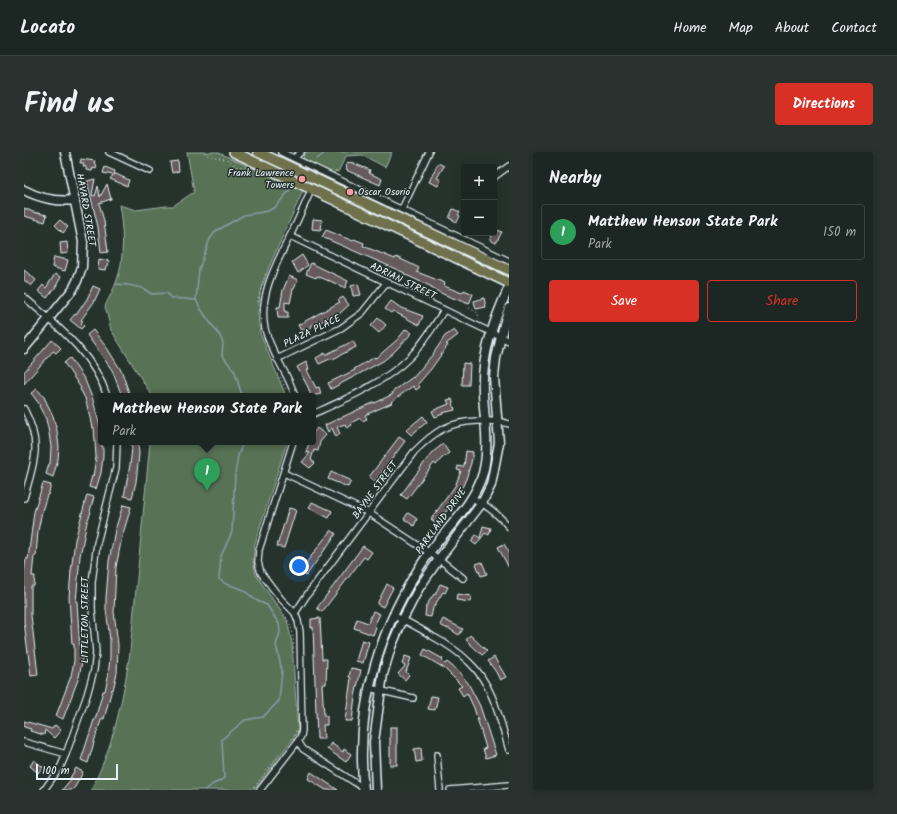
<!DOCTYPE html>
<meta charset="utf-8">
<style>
:root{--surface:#1c2622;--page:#29322f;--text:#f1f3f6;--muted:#a0a5a5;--line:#3a4340;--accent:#d93025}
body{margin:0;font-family:Kalam,sans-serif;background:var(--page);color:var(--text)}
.controls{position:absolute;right:12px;top:12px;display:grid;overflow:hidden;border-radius:4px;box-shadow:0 2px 10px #0003}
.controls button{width:36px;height:36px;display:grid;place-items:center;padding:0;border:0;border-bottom:1px solid var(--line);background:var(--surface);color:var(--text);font:20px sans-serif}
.scale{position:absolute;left:12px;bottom:10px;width:82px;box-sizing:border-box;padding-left:4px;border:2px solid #e8f1f8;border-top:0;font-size:11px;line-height:14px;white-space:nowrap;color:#e8f1f8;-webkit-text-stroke:3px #26332d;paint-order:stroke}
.you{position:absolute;left:275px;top:414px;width:14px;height:14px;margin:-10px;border:3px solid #fff;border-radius:50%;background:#1a73e8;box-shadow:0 0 0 6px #1a73e833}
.badge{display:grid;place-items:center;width:26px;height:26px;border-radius:50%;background:var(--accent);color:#fff;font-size:13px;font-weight:700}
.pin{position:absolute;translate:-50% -33px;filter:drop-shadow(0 1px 2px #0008)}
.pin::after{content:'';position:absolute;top:21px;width:14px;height:12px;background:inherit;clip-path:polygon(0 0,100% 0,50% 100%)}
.popup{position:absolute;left:74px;top:241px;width:218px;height:52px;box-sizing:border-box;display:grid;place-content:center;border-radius:4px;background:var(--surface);filter:drop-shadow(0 1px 3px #0005);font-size:13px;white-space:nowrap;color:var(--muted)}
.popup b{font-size:15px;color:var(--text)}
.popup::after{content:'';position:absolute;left:50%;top:100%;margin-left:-8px;border:8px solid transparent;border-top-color:var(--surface)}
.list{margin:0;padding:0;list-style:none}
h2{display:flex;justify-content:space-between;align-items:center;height:52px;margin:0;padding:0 16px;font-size:17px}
h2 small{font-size:13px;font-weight:400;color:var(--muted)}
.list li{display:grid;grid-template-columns:26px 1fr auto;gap:12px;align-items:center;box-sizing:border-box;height:56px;margin:0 8px 8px;padding:0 8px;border:1px solid var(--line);border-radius:4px}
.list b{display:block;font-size:15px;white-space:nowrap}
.list p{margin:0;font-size:13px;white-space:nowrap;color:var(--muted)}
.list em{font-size:13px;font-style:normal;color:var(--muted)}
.actions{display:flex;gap:8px;padding:12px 16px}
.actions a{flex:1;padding:9px 0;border:1px solid var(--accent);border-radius:4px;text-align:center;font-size:14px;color:var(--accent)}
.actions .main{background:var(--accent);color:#fff}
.map{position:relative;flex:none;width:485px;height:638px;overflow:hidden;border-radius:4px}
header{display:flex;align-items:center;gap:24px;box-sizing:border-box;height:56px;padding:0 20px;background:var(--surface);border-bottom:1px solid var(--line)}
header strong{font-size:19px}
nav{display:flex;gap:22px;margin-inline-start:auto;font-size:14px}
.intro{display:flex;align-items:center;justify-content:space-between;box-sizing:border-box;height:96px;padding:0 24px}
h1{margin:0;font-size:28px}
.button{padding:10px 18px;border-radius:4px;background:var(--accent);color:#fff;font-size:14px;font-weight:700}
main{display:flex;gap:24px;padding:0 24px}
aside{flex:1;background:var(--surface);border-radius:4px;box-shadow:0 2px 10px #0003}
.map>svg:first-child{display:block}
.green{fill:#597257;stroke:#a0b2a8}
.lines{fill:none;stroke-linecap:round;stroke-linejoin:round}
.stream{stroke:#899ca6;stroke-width:1.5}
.building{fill:#655a5c;stroke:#e8f1f8}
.street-casing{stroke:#e8f1f8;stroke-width:8}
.secondary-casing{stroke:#e8f1f8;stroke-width:11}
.primary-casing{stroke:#e8f1f8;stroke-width:12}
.path{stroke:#e8f1f8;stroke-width:1;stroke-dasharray:1 3;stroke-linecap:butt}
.street{stroke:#26332d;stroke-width:5.5}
.secondary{stroke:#26332d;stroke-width:8}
.primary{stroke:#6e714b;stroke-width:9}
.poi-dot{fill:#ff9aa2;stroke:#26332d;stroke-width:1.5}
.labels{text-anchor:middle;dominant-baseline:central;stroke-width:3;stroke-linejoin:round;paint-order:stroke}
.poi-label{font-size:10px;fill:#e8f1f8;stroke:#26332d;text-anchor:end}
.street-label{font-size:10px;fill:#e8f1f8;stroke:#26332d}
</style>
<header>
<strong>Locato</strong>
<nav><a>Home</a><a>Map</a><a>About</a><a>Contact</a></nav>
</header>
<div class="intro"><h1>Find us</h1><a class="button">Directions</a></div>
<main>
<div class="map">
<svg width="485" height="638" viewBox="0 0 485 638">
<rect width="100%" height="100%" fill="#26332d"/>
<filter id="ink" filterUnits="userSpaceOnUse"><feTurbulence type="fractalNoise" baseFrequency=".025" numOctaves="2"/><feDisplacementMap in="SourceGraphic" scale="8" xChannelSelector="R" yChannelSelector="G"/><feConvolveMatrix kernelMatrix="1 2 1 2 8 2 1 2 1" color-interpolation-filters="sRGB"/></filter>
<g filter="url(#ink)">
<g class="green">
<path d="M163,0H193L279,39L245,115L236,140L234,161L236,181L262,244H128L87,178L81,154C85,146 90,137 93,128C101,107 99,75 95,53L112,58L142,54H149L170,40Z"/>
<path d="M281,0H368L361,15L338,3L322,4L314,20L312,19L309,22L280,7L279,3Z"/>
<path d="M126,290H263L231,391L229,408L232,423L263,468L268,491L274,580L230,638H67C89,595 99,548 106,500Z"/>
</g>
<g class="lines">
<g class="stream">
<path d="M293,7L302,0"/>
<path d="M92,132L104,133L118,136L128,142L143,141L147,146L172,148"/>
<path d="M218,244L211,220L198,203L199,191L196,184L178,159L172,148L175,117L186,87L192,79L220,63L244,59L251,55L266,38"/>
<path d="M181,638L189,632L196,629L200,626L198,587L221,568L239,565L255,549L258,519L252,493L256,480L255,472L243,453L233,449L218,437L202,432L195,427L197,404L208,380L211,322L214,304L219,290"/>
</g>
</g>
<g class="building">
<path d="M57,7L71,9L70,12L73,13L72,17L69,16L68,19L62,18V15L59,14L60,11H56Z"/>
<path d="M154,9L155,19L148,21L146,10Z"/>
<path d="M326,10L346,18L345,21L358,27L356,33L322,18L323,16L321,15L323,11L325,12Z"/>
<path d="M414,11L420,14L413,26L417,28L414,34L405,30Z"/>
<path d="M81,15L91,19L90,23L92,22L105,28L103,34L86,27L89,23L79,21Z"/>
<path d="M71,27L68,43L71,44L74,34L76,45L83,32L87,47L75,51L80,69L84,100L77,101L74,75L63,29Z"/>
<path d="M0,56L9,60L23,63L21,70L0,64Z"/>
<path d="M429,57L436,60L434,63L436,64L433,70L425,66Z"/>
<path d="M289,67L298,68L297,78L288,77Z"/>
<path d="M36,68L44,75L39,81L31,73Z"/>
<path d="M471,77L478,80L472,91L466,88Z"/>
<path d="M302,78L329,89L330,87L340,91L339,94L371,107L372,105L385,111L395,116L393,120L421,131L420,134L438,141L440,138L449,142L445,152L421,143L407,136L408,135L380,122L381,121L298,85Z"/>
<path d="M43,90L44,101L37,102L36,91Z"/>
<path d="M278,103L284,113L274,121L268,110Z"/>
<path d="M30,105L44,108L41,119L28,115Z"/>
<path d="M75,107L85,109L84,114H82L81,118L74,117Z"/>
<path d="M287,111L324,129L321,136L304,128L305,129L293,124L292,126L282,122Z"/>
<path d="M0,118L12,128L7,134L0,128Z"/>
<path d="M31,122L37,125L31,136L23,146L14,139L19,133L22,136Z"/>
<path d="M265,124L274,128L270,137H269L266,151L261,150V160H264V166H254L253,155H256L259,138Z"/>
<path d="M334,132L337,143L329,144L327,134Z"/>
<path d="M69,134L76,137L70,150L57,168L59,169L57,171L60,174L57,177L46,168L51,162L52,163L63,147Z"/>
<path d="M319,145L325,153L314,163L309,165L308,163L295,171V170L286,174L287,176L282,179L281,177L277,179L274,173L316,150L314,148Z"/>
<path d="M460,146L462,155L452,157L450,149Z"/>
<path d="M367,149L377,156L399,164L395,173L369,159L367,161L361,157Z"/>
<path d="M354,166L362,173L355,181L347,174Z"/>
<path d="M382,177L388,181L369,201L359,209L307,237L304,231L331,218L330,217L351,205L352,206L373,188Z"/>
<path d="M69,178L83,196L98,220L106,244H98L88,218L63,183Z"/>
<path d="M430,178L434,183L422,192L424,193L407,217L394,232L396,235L392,238L389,234L367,250L368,251L341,263L343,267L338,269L336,266L327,271L328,273L323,276L321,272L313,275L316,282L312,285L308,276L304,280L301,273L351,250V251L369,242L368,240L389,225V226L409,202L421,184Z"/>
<path d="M28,188L37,196L32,201L29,199L0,232V220Z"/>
<path d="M329,189L332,195L309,207L308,206L295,212L292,206L301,201V203Z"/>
<path d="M46,206L61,228L69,248L77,279V294H79V305L77,321L72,337L65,335L68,324L69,325L72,305L70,275L68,276L65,261L61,246L56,237L57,236L40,211Z"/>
<path d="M282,210L285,217L283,218L292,236L295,235L297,242L287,244L284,235L273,215Z"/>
<path d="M439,211L446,212L445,233H438Z"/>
<path d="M13,237L20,245L29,264L33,279L35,295L34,307L29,325L22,322L25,312H26L27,295L25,281L22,267L15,254L16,253L7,241Z"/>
<path d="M428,247L431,258L418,261L419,262L411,265L408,259L425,252L423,248Z"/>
<path d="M399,264L403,270L387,283L382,278Z"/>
<path d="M293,276L302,283L296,290L294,299L290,298L287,308L291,311L286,316L278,310L286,301L282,300L285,291L289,292V281Z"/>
<path d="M375,285L381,289L351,330L345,325Z"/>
<path d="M106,290H114L115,302L112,330L108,346L100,344L106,313L108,296Z"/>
<path d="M419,292L425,301L418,306L412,313L410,311L383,347L377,343L403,307L409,300Z"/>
<path d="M442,299L449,300L447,311L442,327L435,342L413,372L407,367L431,334L437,319L433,318L434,314L438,315L440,314Z"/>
<path d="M307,320L327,329L324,335L304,327Z"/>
<path d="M19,331L27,333L24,343H23L18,359L14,379L12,404H10L8,424H11L10,434H7V463L14,523L7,524L0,470V421L2,407H4L10,360Z"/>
<path d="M63,343L70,345L66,359L67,360L63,370L56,404L52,450H53L56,497H58V510L55,525L39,567L32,564L47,524L50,509V492H48L45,445L47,419L51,388Z"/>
<path d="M288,350L308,359L305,366L285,356Z"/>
<path d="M99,353L107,355L98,385L92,415L90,460L94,493L93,521L89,538L88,537L80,567L78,566L73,580L64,611L57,608L70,568H71L79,539H81L84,525L86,506V488L82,457V446L85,409L91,378Z"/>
<path d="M265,356L272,358L260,396L253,394Z"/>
<path d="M384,361L393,367L390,374L380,367Z"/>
<path d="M459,374L467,376L465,383L461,381L452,393L447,389L452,383L456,386Z"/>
<path d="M307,378L312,382L282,424L276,419Z"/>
<path d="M480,392L485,400V416L474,395Z"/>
<path d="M339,394L348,400L343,407L340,405L298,460L293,456Z"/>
<path d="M458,410L463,422L457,424L452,412Z"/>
<path d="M363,432L369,436L359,455L353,452Z"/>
<path d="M416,432L424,435L421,441L419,440L409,456L407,465L401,464L402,454L410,442L411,443Z"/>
<path d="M433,442L447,444L446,450L432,448Z"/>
<path d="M349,459L356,462L350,474L352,475L349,483L330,476L333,467L344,471Z"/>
<path d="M296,466L298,507H303L302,532H298L300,564H303V573H299L300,587H293L289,475L287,476V467Z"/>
<path d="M419,467L439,477L435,483L424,476V477L416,473Z"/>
<path d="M446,483L463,499L458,503L442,488Z"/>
<path d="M338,488L345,490L339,511L332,509Z"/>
<path d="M401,497L419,507L418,509L421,512L423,510L434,519L444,531L456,554L472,603L462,606L459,597L462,596L450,556L443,541L439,544L434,536L438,534L420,516L398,503Z"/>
<path d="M381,504L387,506L382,520L385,523L381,528L374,522L381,514L378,512Z"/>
<path d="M470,505L482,525L476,528L472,520L464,509Z"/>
<path d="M327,516L337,518L331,544L328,569H321L327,526L325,525Z"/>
<path d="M407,544L414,545L411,558L404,557Z"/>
<path d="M0,569L28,577L31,573L37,578L30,586L21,578L20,583L6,579L7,577L0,575Z"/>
<rect x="366" y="575" width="7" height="38"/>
<path d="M307,591L319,600L320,597L327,602L322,610L303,597Z"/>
<path d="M397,596L398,609L392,610L390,597Z"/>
<path d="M10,608L19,615L14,621L6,614Z"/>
<path d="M52,616L59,620L51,635L48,638H38L48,626H46Z"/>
<path d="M287,620L314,638H302L284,627Z"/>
</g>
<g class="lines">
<defs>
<g id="street">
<path d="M85,0L126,19"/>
<path d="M257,0L485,109"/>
<path d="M270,6L277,0"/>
<path d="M470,25L485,14"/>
<path d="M378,57L405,0"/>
<path d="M266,84L485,189"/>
<path d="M0,145C32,173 70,202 83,244"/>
<path d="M253,207L317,176L338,161L362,131"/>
<path d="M271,244C264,221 247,201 241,177C234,144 252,112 266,84C274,68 281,52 288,36"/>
<path d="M0,257C19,293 10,310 0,346"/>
<path d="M289,262C322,247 360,231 386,205C399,192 410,174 420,158"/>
<path d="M260,321L345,361L415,407L439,426"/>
<path d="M448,346C463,353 474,362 485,375"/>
<path d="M271,461L283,443L390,300C411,279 424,270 454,269C465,269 474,268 485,272"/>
<path d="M370,464C383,469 395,476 408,484C421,491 434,499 445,510C469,532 476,568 485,598"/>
<path d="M345,536L389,546"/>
<path d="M274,589L279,597L341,637"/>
<path d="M0,590L42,602"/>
<path d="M413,603L416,638"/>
<path d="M20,638L37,614L42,602L63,543L70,518L72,500L68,457V430L73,391L92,316L93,290"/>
<path d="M236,638L274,589L277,584L278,578L276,480L274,469L271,461L257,447L237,421L234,410L235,398L269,290"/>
<path d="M426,638L485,633"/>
</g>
<g id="secondary">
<path d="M0,38C15,46 34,50 51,48"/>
<path d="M0,197L49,137L53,129L58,115L59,90L41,0"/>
<path d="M340,638C330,554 357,470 405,401C423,376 450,352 459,321C466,294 460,267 459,240C457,203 470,168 485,135"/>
<path d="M352,638L350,590L359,522L367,495L379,467L395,436L415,407L458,351L467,333L475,291L470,225L472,206L480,172L485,156"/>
</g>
<g id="primary">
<path d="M210,0L485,131"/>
<path d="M234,0L485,118"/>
</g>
</defs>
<use href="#street" class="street-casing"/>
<use href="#secondary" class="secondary-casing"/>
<use href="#primary" class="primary-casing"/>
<g class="path">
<path d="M181,0L183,3L204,8L213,15H224"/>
<path d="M234,150L237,135L242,121"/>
<path d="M445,156L454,161L455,167"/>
<path d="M256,225L262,237"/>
<path d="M253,452C269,473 269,476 270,502"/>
<path d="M268,587L272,579"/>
<path d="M228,638L257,600"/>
</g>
<use href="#street" class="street"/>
<use href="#secondary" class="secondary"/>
<use href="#primary" class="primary"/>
</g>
</g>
<g class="poi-dot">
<circle cx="278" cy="27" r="4"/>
<circle cx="326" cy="40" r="4"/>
</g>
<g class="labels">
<g class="poi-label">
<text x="270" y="21">Frank Lawrence<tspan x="270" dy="12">Towers</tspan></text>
<text x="334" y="40" text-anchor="start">Oscar Osorio</text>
</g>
<g class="street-label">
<text transform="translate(62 58) rotate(80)">HAVARD STREET</text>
<text transform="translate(379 129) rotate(26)">ADRIAN STREET</text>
<text transform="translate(288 179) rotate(-26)">PLAZA PLACE</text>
<text transform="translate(351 338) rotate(-54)">BAYNE STREET</text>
<text transform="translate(417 369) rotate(-54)">PARKLAND DRIVE</text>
<text transform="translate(61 468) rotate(-90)">LITTLETON STREET</text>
</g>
</g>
</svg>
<div class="controls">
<button>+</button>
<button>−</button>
</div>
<div class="scale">100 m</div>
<div class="you"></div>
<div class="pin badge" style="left:183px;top:339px;background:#2e9e5b">1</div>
<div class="popup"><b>Matthew Henson State Park</b>Park</div>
</div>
<aside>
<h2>Nearby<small></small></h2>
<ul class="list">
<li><span class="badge" style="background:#2e9e5b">1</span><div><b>Matthew Henson State Park</b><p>Park</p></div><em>150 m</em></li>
</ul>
<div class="actions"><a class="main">Save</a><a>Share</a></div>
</aside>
</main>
